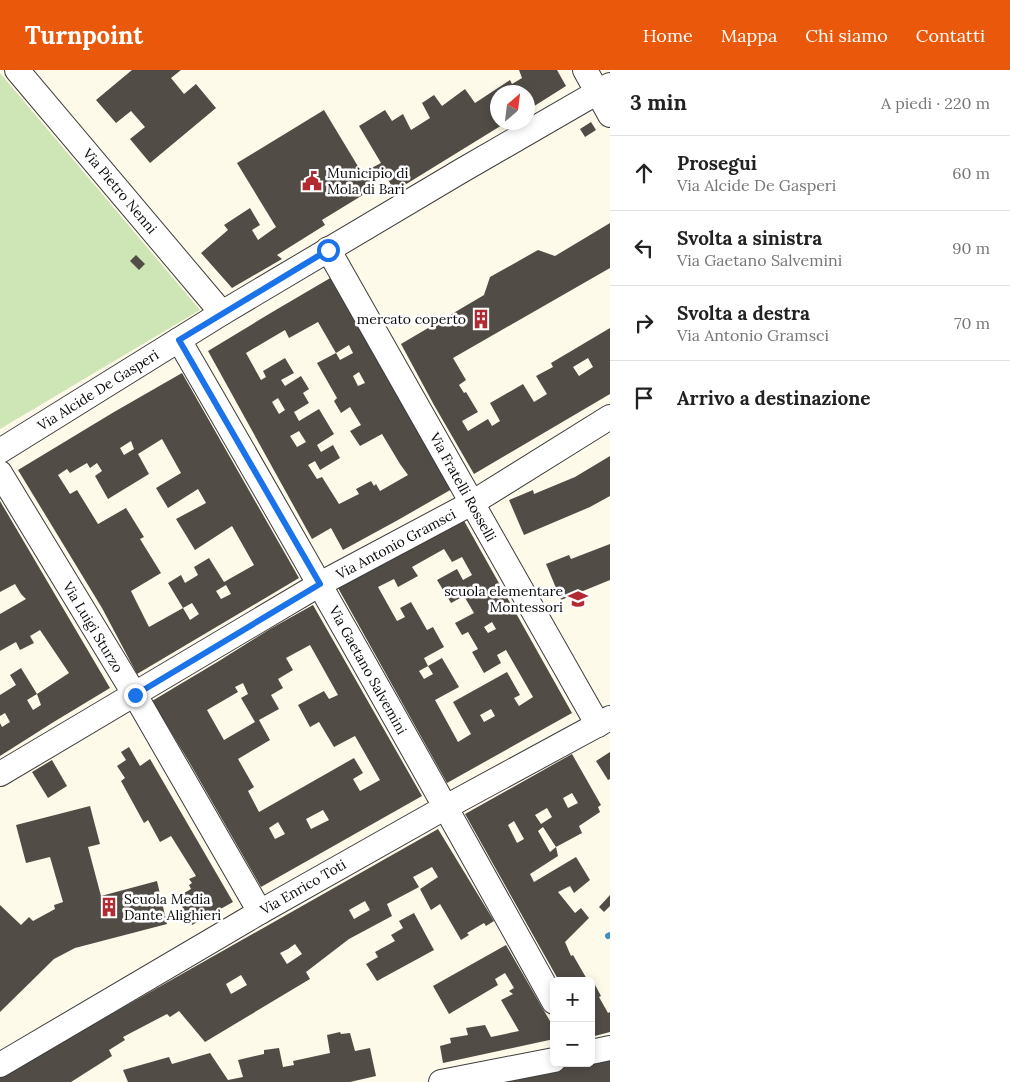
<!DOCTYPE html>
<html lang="it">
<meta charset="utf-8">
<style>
:root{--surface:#fff;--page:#f2f2f2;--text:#222;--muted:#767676;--line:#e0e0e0;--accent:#ea580c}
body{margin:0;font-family:Lora,serif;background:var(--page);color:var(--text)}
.controls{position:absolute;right:15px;bottom:15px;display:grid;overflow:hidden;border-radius:8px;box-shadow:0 2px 8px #0003}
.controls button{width:45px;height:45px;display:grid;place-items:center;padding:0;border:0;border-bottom:1px solid var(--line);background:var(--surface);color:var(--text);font:25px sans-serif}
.compass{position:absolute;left:490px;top:15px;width:45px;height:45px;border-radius:50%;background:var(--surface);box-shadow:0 2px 8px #0003;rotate:28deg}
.stop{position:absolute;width:15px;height:15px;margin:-11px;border:4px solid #1a73e8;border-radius:50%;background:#fff}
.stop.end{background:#1a73e8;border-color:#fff;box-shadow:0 1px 5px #0008}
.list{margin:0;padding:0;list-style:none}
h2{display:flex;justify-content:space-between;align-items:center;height:65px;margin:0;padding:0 20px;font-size:21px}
h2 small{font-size:16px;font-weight:400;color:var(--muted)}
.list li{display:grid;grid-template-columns:32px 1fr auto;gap:15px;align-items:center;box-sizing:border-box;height:75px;padding:0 20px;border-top:1px solid var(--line)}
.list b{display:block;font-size:19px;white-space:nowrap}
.list p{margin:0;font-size:16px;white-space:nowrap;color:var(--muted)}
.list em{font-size:16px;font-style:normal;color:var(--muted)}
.icon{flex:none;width:28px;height:28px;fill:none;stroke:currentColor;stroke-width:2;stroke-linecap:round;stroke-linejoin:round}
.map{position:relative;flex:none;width:610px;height:1012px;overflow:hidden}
header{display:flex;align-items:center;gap:30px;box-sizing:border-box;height:70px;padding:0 25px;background:var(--accent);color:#fff}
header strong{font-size:24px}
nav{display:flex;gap:28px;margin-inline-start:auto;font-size:18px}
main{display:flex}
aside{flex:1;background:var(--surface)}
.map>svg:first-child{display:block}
.green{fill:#cee5b5}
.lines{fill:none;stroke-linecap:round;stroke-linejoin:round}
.stream{stroke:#3c8ec5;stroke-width:6}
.building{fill:#524c47;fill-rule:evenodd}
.minor-casing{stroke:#3d3d3d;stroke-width:26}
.minor{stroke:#fff;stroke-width:24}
.route{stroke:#1a73e8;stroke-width:6}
.labels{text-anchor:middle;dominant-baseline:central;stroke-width:5;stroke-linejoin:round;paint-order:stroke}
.poi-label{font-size:14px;fill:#0a0a0a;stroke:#fff;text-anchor:start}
.street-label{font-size:14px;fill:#0a0a0a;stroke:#fff}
</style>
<header>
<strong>Turnpoint</strong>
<nav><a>Home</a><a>Mappa</a><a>Chi siamo</a><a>Contatti</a></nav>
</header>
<main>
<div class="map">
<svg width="610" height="1012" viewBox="0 0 610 1012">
<rect width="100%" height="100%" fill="#fefae9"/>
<path class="green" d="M0,3L200,240L0,359Z"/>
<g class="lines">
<path class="stream" d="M608,866L610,865"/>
</g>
<g class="building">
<path d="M132,0H181L171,8L184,24L196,14L216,38L150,93L130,69L145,57L131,41L116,53L96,30Z"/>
<path d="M519,0H557L566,16L528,40V22H498V52H507L395,121L385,105L368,116L371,120L322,150L325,155L277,185L282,189L232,218L201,183L228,160L224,155L250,138L260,155L252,160L258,170L276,157L237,93L324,40L362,103L381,93L359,56L385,40L392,51L403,44L411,60L430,48L422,33L434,25L442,36L465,19L475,33L510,10L512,14L522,8Z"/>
<path d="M591,52L596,60L585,67L580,59Z"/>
<path d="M610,153V198L453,288L466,310L459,315L464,323L466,322L478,342L462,351L468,361L488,349L492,356L500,351L490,333L523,314L534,332L547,324L536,306L553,297L551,293L610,258V324L474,404L434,335L401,274L484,225L490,207L538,180L555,186ZM588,288L593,297L579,306L573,297Z"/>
<path d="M136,185L145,194L139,200L130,191Z"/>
<path d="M332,207L452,419L398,450L343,480L331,458L312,469L208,281L274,241ZM318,252L336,283L349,275L353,283L340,290L336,283L317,293L337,328L334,331L341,343L350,337L361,355L350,361L360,376L382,364L400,394L408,405L380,421L376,414L374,416L371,411L356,419L359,424L339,434L322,407L317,409L308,395L315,391L320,400L340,388L333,375L321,382L317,375L334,364L319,339L299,351L294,342L309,333L303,323L309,319L301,306L285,316L281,310L294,303L285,288L263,301L266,307L261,310L246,283L285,260L289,268ZM359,302L365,313L358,316L353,306ZM278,328L285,340L279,344L272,332ZM299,361L306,372L297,377L290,366Z"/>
<path d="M182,303L299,508L137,604L102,538L18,400L114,342ZM162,369L181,403L156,418L168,438L198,419L206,433L176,449L195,480L232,456L254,495L224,512L209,488L194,497L198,505L185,513L181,505L168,513L183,538L192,533L199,544L190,550L183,538L149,557L131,521L161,503L140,469L144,467L126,438L98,454L77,420L70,424L58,405L67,399L70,403L87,393L90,398L97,393L102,401L95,406L108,429L149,404L138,384ZM131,371L134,379L124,385L120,378ZM226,515L231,524L221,529L216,521Z"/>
<path d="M610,386V426L590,437L524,465L509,430L533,420L534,424L575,407Z"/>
<path d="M0,431L110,618L52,653L0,686V653L2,657L10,652L5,643L0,646V625L16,615L10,605L21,598L37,624L69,603L40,560L30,566L34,573L20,580L16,572L0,581V544L26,529L21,524L15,514L0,522ZM37,624L41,635L33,640L27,630Z"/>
<path d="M463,449L572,643L447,713L338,518ZM444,479L452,492L462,487L472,505L463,510L457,499L437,510L451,533L464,526L474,543L455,553L462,565L468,562L478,579L472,582L484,603L501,593L497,585L506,580L533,627L519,636L514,628L520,625L507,602L453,632L471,664L458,672L435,630L459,617L442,588L428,596L433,604L424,609L419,601L428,596L424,588L444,577L433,557L427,560L411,532L400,538L405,547L397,551L378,517L394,509L398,517L418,506L412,497ZM492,552L496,559L488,563L484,557ZM491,639L495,646L484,652L480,645Z"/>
<path d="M610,474V510L561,530L546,494L569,485L571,489Z"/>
<path d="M313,535L422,726L261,817L188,690L152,631L219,591L270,559ZM310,575L338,625L329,629L324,621L298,635L310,657L319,652L334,677L355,666L380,710L360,721L353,709L363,703L354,688L259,742L248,721L254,717L238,689L270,670L259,650L279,639L271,625L283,618L278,609L293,600L286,588ZM243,613L248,624L241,628L255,652L224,670L207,640L238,622L235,617ZM323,740L329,750L311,759L306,749ZM278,752L285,764L275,769L269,758Z"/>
<path d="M129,677L140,696L150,689L233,832L192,855L177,827L191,819L189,815L192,813L189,809L196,806L171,766L160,772L148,750L144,753L121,711L125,708L117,696L126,690L121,682Z"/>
<path d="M610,682V709L608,710L596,691Z"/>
<path d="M572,684L601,735L598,737L600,742L579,756L582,763L556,777L558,786L530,804L534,812L576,787L590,810L574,823L570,816L558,822L575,843L581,838L589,848L565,872L571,886L573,885L588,911H559L465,744ZM572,723L578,733L568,738L563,728ZM547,738L552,747L541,754L535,745ZM514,751L524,769L517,773L508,755ZM543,757L556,777L550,782L538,761Z"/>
<path d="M52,690L67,716L48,728L32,702Z"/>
<path d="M90,736L100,774L88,777L101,826L157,811L167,854L75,878L54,889L0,942V835L21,855L29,847L33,851L55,839L54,835L63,832L50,787L26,793L16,755Z"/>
<path d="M438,759L494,851L486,856L484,853L467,863L469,865L461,870L440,834L431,840L420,819L438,807L432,797L413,807L419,817L387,834L392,846L349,869L306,902L310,909L205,972L179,941L170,947L167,944L123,967L125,970L109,980L112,986L71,1012H0V1008L30,990ZM365,831L370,840L354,849L349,840ZM295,874L302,884L287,894L280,883L288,879ZM241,905L247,915L231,924L226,914Z"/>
<path d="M610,825V836L604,842L599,837Z"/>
<path d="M414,843L434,880L377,911L366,894L378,887L375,882L395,871L391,865L403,858L399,851Z"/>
<path d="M506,875L554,958V969L443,993L440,976L451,973L450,968L468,965L466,958L485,955L491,967L519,961L501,930L513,924L509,921L514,918L505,903L495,909L498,915L449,944L433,916Z"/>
<path d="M594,913L601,926L599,927L608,943L610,942V962L591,967V914Z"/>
<path d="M340,962L341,964L350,963L355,981L370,978L376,1006L350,1012H128L123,1000L169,987L172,994L210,983L228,1010L243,1007L238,990L264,984V980L279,978L283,997L294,995L293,991L330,983L327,965Z"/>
<path d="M610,985V1012H494L573,993H591Z"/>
</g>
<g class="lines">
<defs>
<g id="minor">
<path d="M17,0L222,243"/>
<path d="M585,0L610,45"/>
<path d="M328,179L598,655"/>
<path d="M179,270C306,489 431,710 554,932"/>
<path d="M0,381L222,243L461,101L610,15"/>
<path d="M0,403L135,625L260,842"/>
<path d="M0,704L320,514L472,433L610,347"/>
<path d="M591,982L610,978"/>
<path d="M0,995L260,842L446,737L610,648"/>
<path d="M441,1012L554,990"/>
</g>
</defs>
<use href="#minor" class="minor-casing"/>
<use href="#minor" class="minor"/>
</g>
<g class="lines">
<path class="route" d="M135,625L320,514L179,270L328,180"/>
</g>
<defs>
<symbol id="civic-bare" viewBox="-9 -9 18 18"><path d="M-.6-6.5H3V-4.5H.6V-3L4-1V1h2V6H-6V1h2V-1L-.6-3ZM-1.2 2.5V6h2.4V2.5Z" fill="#b12b32" stroke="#fff" stroke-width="2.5" paint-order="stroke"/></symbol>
<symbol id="building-bare" viewBox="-9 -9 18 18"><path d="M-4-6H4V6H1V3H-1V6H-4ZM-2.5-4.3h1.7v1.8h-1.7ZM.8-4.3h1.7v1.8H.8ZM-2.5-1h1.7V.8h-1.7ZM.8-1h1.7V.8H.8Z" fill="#b12b32" stroke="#fff" stroke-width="2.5" paint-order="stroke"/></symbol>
<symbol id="school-bare" viewBox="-9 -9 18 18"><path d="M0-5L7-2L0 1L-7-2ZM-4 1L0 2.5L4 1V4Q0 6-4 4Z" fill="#b12b32" stroke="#fff" stroke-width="2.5" paint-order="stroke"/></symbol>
</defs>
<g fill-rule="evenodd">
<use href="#civic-bare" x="298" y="97" width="28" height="28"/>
<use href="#building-bare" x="467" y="235" width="28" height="28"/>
<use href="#school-bare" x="564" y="515" width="28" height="28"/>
<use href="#building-bare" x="95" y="823" width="28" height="28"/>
</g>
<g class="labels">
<g class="poi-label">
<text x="327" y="103">Municipio di<tspan x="327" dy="16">Mola di Bari</tspan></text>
<text x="466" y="249" text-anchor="end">mercato coperto</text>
<text x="563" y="521" text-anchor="end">scuola elementare<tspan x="563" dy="16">Montessori</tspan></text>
<text x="124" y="829">Scuola Media<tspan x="124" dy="16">Dante Alighieri</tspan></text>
</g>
<g class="street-label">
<text transform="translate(120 121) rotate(50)">Via Pietro Nenni</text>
<text transform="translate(98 320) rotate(-32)">Via Alcide De Gasperi</text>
<text transform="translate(463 417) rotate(61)">Via Fratelli Rosselli</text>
<text transform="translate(396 474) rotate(-28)">Via Antonio Gramsci</text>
<text transform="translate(93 557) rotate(59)">Via Luigi Sturzo</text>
<text transform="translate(368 600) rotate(61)">Via Gaetano Salvemini</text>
<text transform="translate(303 817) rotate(-30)">Via Enrico Toti</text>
</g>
</g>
</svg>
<div class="controls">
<button>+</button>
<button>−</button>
</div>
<svg class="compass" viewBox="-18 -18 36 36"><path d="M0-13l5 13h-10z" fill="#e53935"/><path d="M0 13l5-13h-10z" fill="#767676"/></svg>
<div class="stop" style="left:328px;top:180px"></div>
<div class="stop end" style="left:135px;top:625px"></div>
</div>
<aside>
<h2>3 min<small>A piedi · 220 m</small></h2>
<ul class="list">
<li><svg class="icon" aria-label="ahead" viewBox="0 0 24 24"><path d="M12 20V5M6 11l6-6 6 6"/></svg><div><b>Prosegui</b><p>Via Alcide De Gasperi</p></div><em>60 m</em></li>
<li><svg class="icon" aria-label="left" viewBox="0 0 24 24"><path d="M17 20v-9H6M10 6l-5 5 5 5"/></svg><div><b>Svolta a sinistra</b><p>Via Gaetano Salvemini</p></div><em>90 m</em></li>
<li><svg class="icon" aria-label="right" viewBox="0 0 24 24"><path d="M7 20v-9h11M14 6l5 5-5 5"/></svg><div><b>Svolta a destra</b><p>Via Antonio Gramsci</p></div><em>70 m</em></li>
<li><svg class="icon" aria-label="arrive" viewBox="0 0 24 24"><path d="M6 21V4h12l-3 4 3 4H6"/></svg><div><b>Arrivo a destinazione</b></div></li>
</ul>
</aside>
</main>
